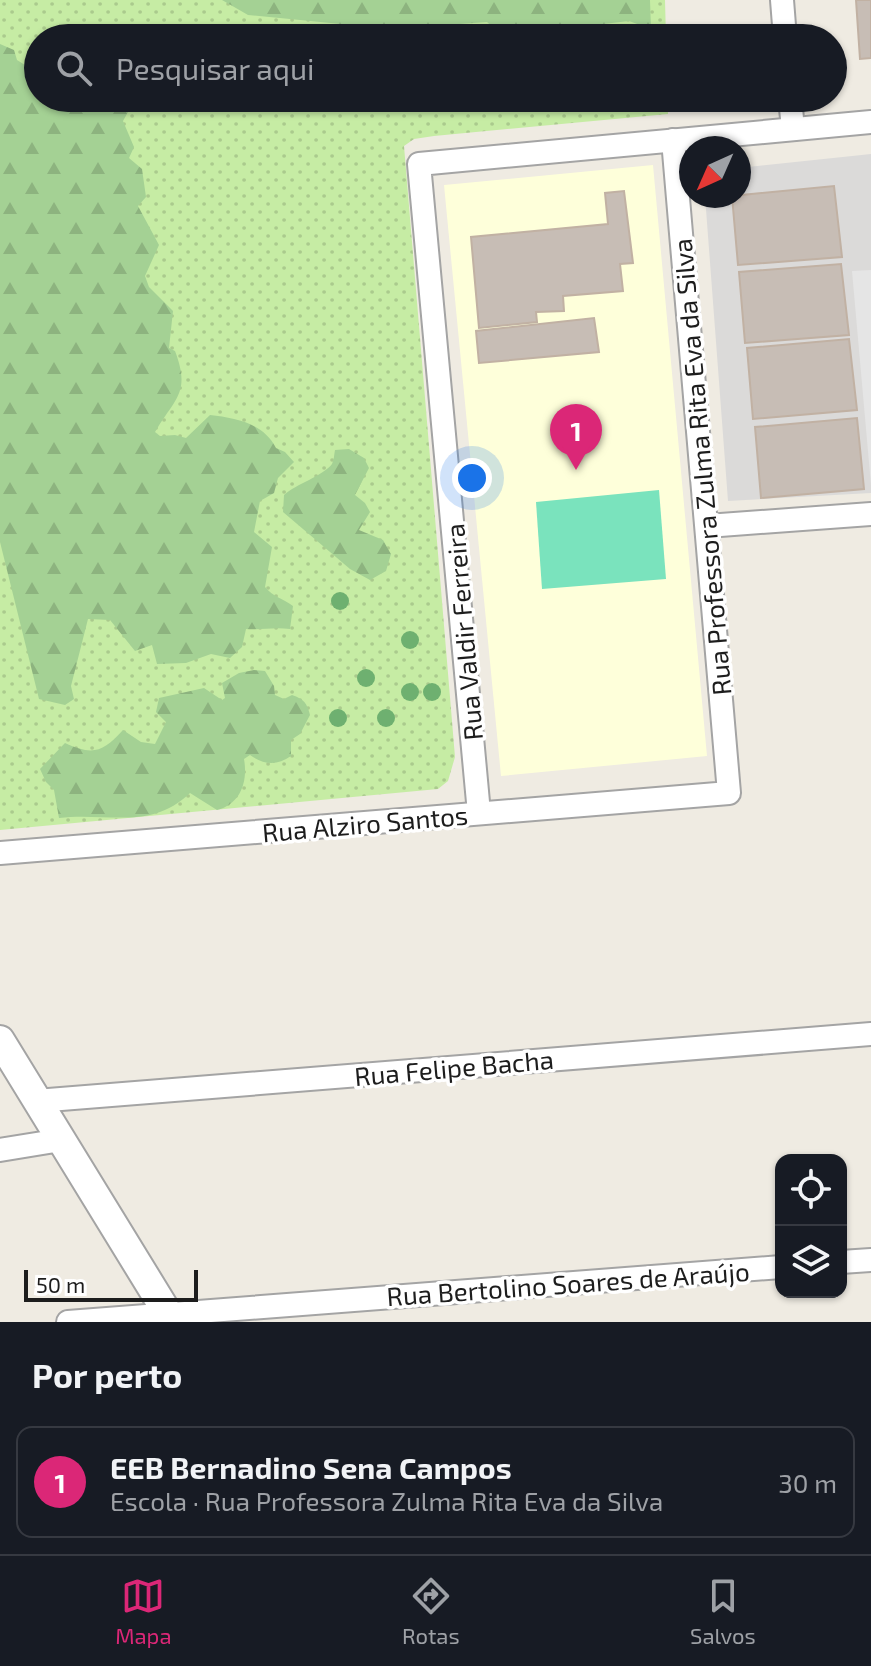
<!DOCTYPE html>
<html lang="pt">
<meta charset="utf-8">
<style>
:root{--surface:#171b24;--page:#20242c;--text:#f1f3f6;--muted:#9ea1a6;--line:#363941;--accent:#db2777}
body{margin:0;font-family:"Exo 2",sans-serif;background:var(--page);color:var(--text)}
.controls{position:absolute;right:24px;bottom:24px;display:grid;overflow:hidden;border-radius:16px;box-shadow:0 2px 6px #0004}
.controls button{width:72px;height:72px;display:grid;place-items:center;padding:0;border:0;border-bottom:2px solid var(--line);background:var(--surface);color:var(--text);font:40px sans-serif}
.compass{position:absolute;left:679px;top:136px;width:72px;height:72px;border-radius:50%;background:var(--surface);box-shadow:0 2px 6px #0004;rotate:225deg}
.scale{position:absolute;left:24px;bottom:20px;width:174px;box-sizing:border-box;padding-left:8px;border:4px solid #1d1d1d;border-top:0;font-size:22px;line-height:28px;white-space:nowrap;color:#1d1d1d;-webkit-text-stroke:6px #fff;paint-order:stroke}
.you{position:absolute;left:472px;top:478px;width:28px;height:28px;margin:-20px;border:6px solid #fff;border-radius:50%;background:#1a73e8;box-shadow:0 0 0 12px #1a73e833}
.badge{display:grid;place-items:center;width:52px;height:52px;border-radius:50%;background:var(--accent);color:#fff;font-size:26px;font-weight:700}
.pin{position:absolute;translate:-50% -66px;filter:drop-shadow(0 2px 4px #0008)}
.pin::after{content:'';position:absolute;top:42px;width:28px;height:24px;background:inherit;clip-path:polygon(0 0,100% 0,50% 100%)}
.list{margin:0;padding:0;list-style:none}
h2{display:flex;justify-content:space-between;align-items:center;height:104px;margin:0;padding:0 32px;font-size:34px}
h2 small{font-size:26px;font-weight:400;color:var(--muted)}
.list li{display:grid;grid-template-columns:52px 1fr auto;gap:24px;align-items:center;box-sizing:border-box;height:112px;margin:0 16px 16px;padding:0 16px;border:2px solid var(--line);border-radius:16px}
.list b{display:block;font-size:30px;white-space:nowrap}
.list p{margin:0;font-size:26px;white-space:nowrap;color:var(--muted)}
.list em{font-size:26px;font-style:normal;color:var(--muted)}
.icon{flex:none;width:44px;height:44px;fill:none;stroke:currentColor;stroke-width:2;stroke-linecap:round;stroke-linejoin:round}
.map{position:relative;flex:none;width:871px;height:1322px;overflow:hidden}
.search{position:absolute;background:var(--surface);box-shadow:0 2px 6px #0004;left:24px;right:24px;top:24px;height:88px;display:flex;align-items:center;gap:20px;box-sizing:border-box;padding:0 28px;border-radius:44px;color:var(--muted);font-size:30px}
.sheet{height:232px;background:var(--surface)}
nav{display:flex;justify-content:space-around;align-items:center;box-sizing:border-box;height:112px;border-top:2px solid var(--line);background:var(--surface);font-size:22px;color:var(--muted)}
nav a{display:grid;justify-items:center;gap:4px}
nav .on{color:var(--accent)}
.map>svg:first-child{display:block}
.residential{fill:#dbdad9}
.education{fill:#feffda}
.grass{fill:url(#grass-dots)}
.forest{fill:url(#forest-firs)}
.pitch{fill:#7ae3bd}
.parking{fill:#e5e5e5}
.building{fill:#c7bdb5;stroke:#c1b1a3;stroke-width:2}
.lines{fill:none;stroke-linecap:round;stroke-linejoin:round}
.minor-casing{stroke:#a4a4a4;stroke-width:26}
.tertiary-casing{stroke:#a4a4a4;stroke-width:32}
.minor{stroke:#fff;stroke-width:22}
.tertiary{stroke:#fff;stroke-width:28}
.tree{fill:#6eb070}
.labels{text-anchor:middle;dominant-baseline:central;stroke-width:7;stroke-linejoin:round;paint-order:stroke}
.street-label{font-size:26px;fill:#1d1d1d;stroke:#fff}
</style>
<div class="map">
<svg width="871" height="1322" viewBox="0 0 871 1322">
<defs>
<pattern id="grass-dots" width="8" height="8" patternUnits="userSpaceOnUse" patternTransform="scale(2)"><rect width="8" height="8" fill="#c6eca4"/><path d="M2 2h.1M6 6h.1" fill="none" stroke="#aaca8d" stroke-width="1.8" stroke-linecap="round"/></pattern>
<pattern id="forest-firs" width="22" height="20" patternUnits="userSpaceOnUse" patternTransform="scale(2)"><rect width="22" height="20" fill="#a4d194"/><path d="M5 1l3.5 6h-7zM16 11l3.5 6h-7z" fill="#8db37f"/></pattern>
</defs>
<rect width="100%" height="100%" fill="#efebe2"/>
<path class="residential" d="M871,154V493L728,501L705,196H739V168Z"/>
<path class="education" d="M653,165L707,756L501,776L444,185Z"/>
<path class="grass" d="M0,0H665L666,38H38V98H668V114L434,136L414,139L404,146L455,757L448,781L438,789L0,830Z"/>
<g class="forest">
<path d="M222,0H650L651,29L629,21L502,36L487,22L392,29L248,15Z"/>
<path d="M0,44L14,50L17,60L28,67L38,64V98H128V112L123,121L134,147L129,158L142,169L146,197L138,206L159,245L145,276L149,287L173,311L169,348L175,351C191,393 175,398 155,432L160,436L175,435L186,438L210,415C236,418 263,423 276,448L285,452L294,462L278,478L274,493L260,501L254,532L272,547L265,587C273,597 282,598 293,606L290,629C274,627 262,630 246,629L242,647L230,658L211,654L186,663L157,664L152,645L135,651L110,620L88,619L71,686L74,699L65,705L39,699L0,542Z"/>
<path d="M349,449L364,458L369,468L355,495L365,503L370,512L359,530L383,540L391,554L386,571L370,580L350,569L283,512L284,495C296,484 323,476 332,464C334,460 334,455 335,450Z"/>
<path d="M254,670L265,671L274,686L275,695L284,699L292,695C304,699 307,703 310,715L300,734L291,740V756C277,766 264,765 250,755L244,759C248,781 241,804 217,810L190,793C151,831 106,812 59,818L54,790L46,782L40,769L65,743C93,756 103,752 123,730L141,742L155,744L166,722L156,712L159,698L204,688L222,700L225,698L222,683L239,673Z"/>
</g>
<path class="pitch" d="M659,490L666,579L542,589L536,502Z"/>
<path class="parking" d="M871,270V485L852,271Z"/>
<g class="building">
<path d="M856,0H871V58L860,59Z"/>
<path d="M834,186L842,257L738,265L732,196Z"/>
<path d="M624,191L633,263L620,264L623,291L563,296L564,311L536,312L537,322L479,328L471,237L608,224L605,193Z"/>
<path d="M841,264L849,335L745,343L739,272Z"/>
<path d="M594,318L599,352L479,363L476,331Z"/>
<path d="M849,339L857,410L753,419L747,348Z"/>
<path d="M857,418L864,489L761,498L755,427Z"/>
</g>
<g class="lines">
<defs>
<g id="minor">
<path d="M782,0L785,38"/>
<path d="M790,98L793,129"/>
<path d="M707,526L871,514"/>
<path d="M479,813L419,164L871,122"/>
<path d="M0,853L729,793L673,140"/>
<path d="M36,1101L871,1034"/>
<path d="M0,1150L61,1140"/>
<path d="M841,1262L871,1260"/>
<path d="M68,1322L781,1267"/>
</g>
<path id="tertiary" d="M0,1040L173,1322"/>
</defs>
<use href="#minor" class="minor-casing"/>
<use href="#tertiary" class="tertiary-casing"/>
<use href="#minor" class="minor"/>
<use href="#tertiary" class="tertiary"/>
</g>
<g class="tree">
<circle cx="340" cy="601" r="9"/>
<circle cx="410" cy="640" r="9"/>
<circle cx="366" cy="678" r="9"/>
<circle cx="410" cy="692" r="9"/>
<circle cx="432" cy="692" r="9"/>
<circle cx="338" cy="718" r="9"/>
<circle cx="386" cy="718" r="9"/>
</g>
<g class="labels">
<g class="street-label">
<text transform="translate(701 467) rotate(-95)">Rua Professora Zulma Rita Eva da Silva</text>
<text transform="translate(463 632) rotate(-95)">Rua Valdir Ferreira</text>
<text transform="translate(365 823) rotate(-5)">Rua Alziro Santos</text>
<text transform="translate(454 1067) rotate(-5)">Rua Felipe Bacha</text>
<text transform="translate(568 1283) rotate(-4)">Rua Bertolino Soares de Araújo</text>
</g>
</g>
</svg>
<div class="controls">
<button><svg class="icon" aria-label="locate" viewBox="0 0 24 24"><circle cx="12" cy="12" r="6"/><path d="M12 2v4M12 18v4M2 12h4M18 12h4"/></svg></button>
<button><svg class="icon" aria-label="layers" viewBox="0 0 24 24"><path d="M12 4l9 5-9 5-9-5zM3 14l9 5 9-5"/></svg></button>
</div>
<svg class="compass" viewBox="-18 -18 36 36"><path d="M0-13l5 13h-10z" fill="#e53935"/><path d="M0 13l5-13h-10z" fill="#9ea1a6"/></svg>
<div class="scale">50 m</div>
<div class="you"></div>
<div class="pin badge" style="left:576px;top:470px">1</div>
<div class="search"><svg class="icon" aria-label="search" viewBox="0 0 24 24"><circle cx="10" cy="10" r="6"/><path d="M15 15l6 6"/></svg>Pesquisar aqui</div>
</div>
<section class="sheet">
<h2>Por perto<small></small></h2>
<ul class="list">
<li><span class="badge">1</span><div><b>EEB Bernadino Sena Campos</b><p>Escola · Rua Professora Zulma Rita Eva da Silva</p></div><em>30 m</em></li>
</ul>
</section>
<nav>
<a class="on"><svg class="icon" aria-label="map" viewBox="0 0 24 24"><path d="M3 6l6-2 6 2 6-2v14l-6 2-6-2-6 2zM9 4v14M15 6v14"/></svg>Mapa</a>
<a><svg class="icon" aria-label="directions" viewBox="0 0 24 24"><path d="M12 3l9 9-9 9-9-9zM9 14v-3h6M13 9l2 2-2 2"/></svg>Rotas</a>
<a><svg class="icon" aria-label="saved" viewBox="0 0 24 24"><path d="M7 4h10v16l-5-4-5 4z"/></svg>Salvos</a>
</nav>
